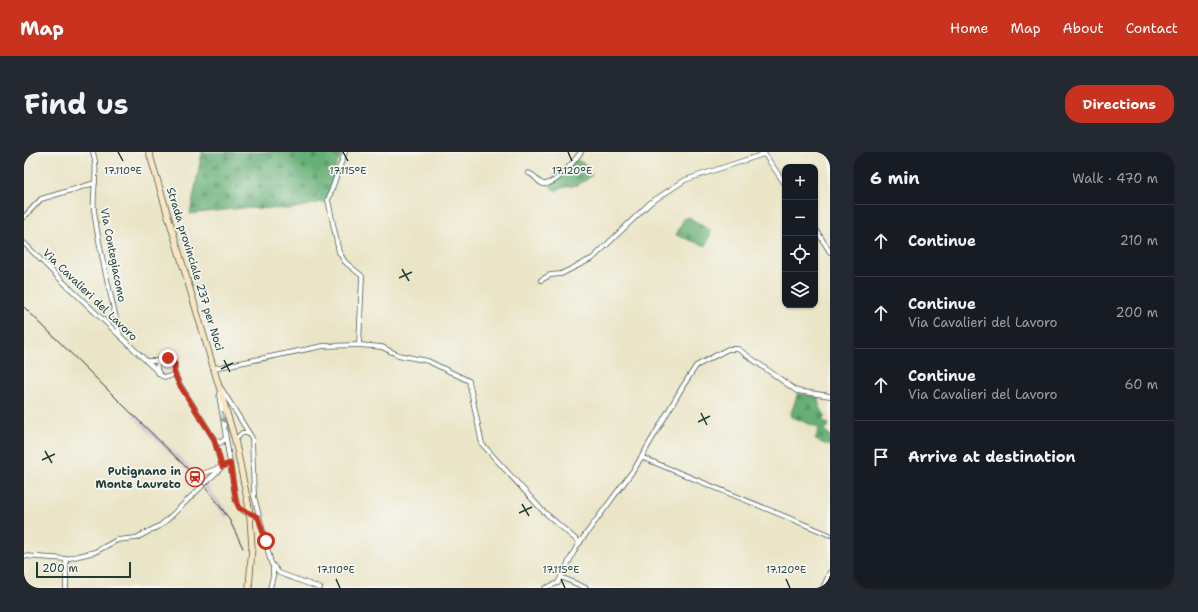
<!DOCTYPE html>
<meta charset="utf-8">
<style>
:root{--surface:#171b24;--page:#242831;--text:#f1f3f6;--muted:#9ea1a6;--line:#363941;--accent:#c8321e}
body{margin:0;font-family:"Shantell Sans",sans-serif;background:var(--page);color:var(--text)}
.controls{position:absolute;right:12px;top:12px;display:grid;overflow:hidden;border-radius:8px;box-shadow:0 1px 3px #0004}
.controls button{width:36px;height:36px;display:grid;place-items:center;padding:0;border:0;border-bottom:1px solid var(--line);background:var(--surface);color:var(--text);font:20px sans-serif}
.scale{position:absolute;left:12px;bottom:10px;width:95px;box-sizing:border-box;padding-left:4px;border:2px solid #1f3d34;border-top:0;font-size:11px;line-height:14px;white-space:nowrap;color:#1f3d34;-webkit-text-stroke:3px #f6f6f2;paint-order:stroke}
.stop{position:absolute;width:12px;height:12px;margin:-9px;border:3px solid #c8321e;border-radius:50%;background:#fff}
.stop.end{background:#c8321e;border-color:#fff;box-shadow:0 1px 4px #0008}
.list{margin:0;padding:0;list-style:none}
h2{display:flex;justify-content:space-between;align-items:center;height:52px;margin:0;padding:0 16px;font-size:17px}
h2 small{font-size:13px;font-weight:400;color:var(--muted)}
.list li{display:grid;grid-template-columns:26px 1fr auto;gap:12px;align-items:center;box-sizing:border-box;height:72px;padding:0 16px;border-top:1px solid var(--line)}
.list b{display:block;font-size:15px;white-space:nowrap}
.list p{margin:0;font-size:13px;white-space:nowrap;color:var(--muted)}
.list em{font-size:13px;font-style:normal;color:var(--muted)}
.icon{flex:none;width:22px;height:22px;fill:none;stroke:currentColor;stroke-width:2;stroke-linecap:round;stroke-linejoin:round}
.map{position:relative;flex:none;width:806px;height:436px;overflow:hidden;border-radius:16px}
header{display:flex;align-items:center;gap:24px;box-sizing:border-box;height:56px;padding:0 20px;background:var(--accent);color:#fff}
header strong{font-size:19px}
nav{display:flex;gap:22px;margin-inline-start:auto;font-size:14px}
.intro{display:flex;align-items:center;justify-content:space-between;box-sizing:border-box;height:96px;padding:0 24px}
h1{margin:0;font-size:28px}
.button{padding:10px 18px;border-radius:16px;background:var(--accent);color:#fff;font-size:14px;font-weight:700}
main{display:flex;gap:24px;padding:0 24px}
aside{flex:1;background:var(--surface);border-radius:16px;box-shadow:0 1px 3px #0004}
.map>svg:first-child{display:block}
.railway{fill:#d1bdc9}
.forest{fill:url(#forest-firs);stroke:#427655}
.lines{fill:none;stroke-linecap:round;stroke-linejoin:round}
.minor-casing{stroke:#3e564a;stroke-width:5.5}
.secondary-casing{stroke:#3e564a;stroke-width:7}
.minor{stroke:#fff;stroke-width:4}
.secondary{stroke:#fbe6c4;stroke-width:5.5}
.rail{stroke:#1f3d34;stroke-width:1}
.secondary-bridge-casing{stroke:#3e564a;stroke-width:7;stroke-linecap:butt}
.secondary-bridge{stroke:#fbe6c4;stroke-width:5.5}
.oneway{fill:#8f9e9a}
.route{stroke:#c8321e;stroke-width:5}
.ticks{fill:none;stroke:#1f3d34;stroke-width:1.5}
.labels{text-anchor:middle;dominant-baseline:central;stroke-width:3.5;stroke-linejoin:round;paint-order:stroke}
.street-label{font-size:11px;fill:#1f3d34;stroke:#f6f6f2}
.poi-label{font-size:11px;font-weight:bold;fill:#1f3d34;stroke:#f6f6f2;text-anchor:end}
.ticks-label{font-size:10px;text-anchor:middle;fill:#1f3d34;stroke:#f6f6f2;stroke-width:3.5;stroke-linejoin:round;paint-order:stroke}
</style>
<header>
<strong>Map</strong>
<nav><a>Home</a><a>Map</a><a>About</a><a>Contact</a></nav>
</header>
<div class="intro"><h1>Find us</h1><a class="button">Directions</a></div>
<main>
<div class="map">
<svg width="806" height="436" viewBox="0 0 806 436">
<defs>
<pattern id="forest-firs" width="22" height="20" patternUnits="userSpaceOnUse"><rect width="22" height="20" fill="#66af76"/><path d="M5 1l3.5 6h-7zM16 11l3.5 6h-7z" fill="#539062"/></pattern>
</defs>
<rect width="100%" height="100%" fill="#f6f6f2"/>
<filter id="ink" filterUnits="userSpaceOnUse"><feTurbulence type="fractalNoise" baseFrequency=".025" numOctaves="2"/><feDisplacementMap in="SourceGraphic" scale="8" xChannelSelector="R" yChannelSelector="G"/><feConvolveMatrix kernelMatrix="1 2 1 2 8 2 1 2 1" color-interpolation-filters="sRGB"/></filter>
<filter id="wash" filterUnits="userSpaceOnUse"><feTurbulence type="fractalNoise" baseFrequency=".012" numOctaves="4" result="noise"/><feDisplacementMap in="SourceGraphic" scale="16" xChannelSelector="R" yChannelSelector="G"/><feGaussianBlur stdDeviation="0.9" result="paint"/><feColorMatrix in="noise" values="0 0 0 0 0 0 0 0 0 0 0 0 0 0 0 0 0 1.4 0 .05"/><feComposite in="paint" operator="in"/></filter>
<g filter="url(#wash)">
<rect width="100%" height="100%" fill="#ebe5c7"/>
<path class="railway" d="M111,262L168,317L180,325L181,328L180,330L206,363L202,366L178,333L108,264Z"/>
<g class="forest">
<path d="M178,0H318L312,15L303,49L267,57L219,56L166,62Z"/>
<path d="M551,7L559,11L568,23C552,38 548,31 531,39L522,30L542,16Z"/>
<path d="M665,65L687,79L682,94L652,83L660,67Z"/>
<path d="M774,241L795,245L796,255L801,265L798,268L804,271L805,274L800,278L806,283V294L791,288L795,276L766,264Z"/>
</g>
</g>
<g filter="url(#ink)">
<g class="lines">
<defs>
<g id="minor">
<path d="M69,0C75,19 68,38 70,58C75,100 87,142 96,184"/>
<path d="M321,0L304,48L315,100L321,110L338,124L335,193"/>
<path d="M739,0L761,32"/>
<path d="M504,21C511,22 513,30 519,32C532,34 550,9 557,0"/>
<path d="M0,65L17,47L71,31"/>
<path d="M791,76L806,100"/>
<path d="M0,91L34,125L135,221"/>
<path d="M517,128L526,123L537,122L569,106L626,51L661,28L740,2"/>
<circle cx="142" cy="216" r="9"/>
<path d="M122,209H135"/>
<path d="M191,216L299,194L335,193L358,195L374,203L404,209L445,229L458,292L519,359L556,391"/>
<path d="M150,220L155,231L190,287L198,315L178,322"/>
<path d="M197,236L228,286L230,344L247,411L255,421L296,436"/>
<path d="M195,242L212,349L219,359L234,365"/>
<path d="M190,287L196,291L202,286"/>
<path d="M211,288L218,281H225"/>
<path d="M617,305L806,383"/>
<path d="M0,404L42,407L71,400L93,388L112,386L137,373L146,365L198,315L206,311"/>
<path d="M42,407V436"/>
<path d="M537,425L562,436"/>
<path d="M246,436L249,424V415"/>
<path d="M521,436L534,431L553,394L611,316L659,234L672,214L704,197H714L773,239L806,244"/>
<path d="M799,436L806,420"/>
</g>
<g id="secondary">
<path d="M125,0L211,288L225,356"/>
<path d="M225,436L228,395L226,365"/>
</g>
</defs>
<use href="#minor" class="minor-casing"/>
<use href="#secondary" class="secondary-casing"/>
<use href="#minor" class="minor"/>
<use href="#secondary" class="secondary"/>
<path class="rail" d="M0,155L180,333L204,365L219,396"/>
<defs>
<path id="secondary-bridge" d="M225,356L226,365"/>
</defs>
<use href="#secondary-bridge" class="secondary-bridge-casing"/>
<use href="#secondary-bridge" class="secondary-bridge"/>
</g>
<defs><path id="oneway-solid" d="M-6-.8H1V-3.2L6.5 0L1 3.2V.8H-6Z"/></defs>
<use class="oneway" href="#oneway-solid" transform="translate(199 265) rotate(81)"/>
</g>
<g class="lines" filter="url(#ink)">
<path class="route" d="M144,206L151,212L150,220L155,232L190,287L198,315L206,311L212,349L215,356L234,365L242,389"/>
</g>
<path class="ticks" d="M94,0L99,9M319,0L324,9M544,0L548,9M378,117L385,129M375,126L388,120M200,208L206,220M197,217L209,211M677,261L683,273M674,270L686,264M21,299L28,311M18,308L31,302M498,352L505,364M495,361L508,355M312,427L316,436M537,427L541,436M762,427L766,436"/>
<defs>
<symbol id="station-ring" viewBox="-11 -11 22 22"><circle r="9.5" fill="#f6f6f2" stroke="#c8321e" stroke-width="1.5"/><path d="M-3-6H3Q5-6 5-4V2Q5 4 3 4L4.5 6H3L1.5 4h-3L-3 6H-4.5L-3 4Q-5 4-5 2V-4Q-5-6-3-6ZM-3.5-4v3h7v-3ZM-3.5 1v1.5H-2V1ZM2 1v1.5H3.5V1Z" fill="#c8321e"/></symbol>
</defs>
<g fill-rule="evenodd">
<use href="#station-ring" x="160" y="314" width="22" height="22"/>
</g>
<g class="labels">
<g class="street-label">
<text transform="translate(89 103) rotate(79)">Via Contegiacomo</text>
<text transform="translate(171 117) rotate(73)">Strada provinciale 237 per Noci</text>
<text transform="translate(66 143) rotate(44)">Via Cavalieri del Lavoro</text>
</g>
<g class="poi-label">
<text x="157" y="319">Putignano in<tspan x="157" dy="13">Monte Laureto</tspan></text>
</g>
</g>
<g class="ticks-label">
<text x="99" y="22">17.110°E</text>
<text x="324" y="22">17.115°E</text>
<text x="548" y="22">17.120°E</text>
<text x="312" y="421">17.110°E</text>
<text x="537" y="421">17.115°E</text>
<text x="762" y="421">17.120°E</text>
</g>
</svg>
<div class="controls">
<button>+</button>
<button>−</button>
<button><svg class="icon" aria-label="locate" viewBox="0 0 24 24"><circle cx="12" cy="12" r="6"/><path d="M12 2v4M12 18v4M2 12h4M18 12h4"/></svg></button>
<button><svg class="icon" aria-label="layers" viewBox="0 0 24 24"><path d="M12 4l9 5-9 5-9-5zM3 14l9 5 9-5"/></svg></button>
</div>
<div class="scale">200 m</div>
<div class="stop" style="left:242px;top:389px"></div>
<div class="stop end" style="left:144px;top:206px"></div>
</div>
<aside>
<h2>6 min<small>Walk · 470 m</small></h2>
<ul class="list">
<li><svg class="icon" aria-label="ahead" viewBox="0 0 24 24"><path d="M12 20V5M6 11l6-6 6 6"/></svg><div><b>Continue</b></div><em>210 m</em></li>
<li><svg class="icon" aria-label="ahead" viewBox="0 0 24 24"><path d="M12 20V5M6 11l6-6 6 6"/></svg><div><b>Continue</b><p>Via Cavalieri del Lavoro</p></div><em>200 m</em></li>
<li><svg class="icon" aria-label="ahead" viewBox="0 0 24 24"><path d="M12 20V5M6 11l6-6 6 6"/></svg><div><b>Continue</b><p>Via Cavalieri del Lavoro</p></div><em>60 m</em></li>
<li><svg class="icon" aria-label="arrive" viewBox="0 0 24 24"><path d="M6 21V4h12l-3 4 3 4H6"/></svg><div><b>Arrive at destination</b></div></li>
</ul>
</aside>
</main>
